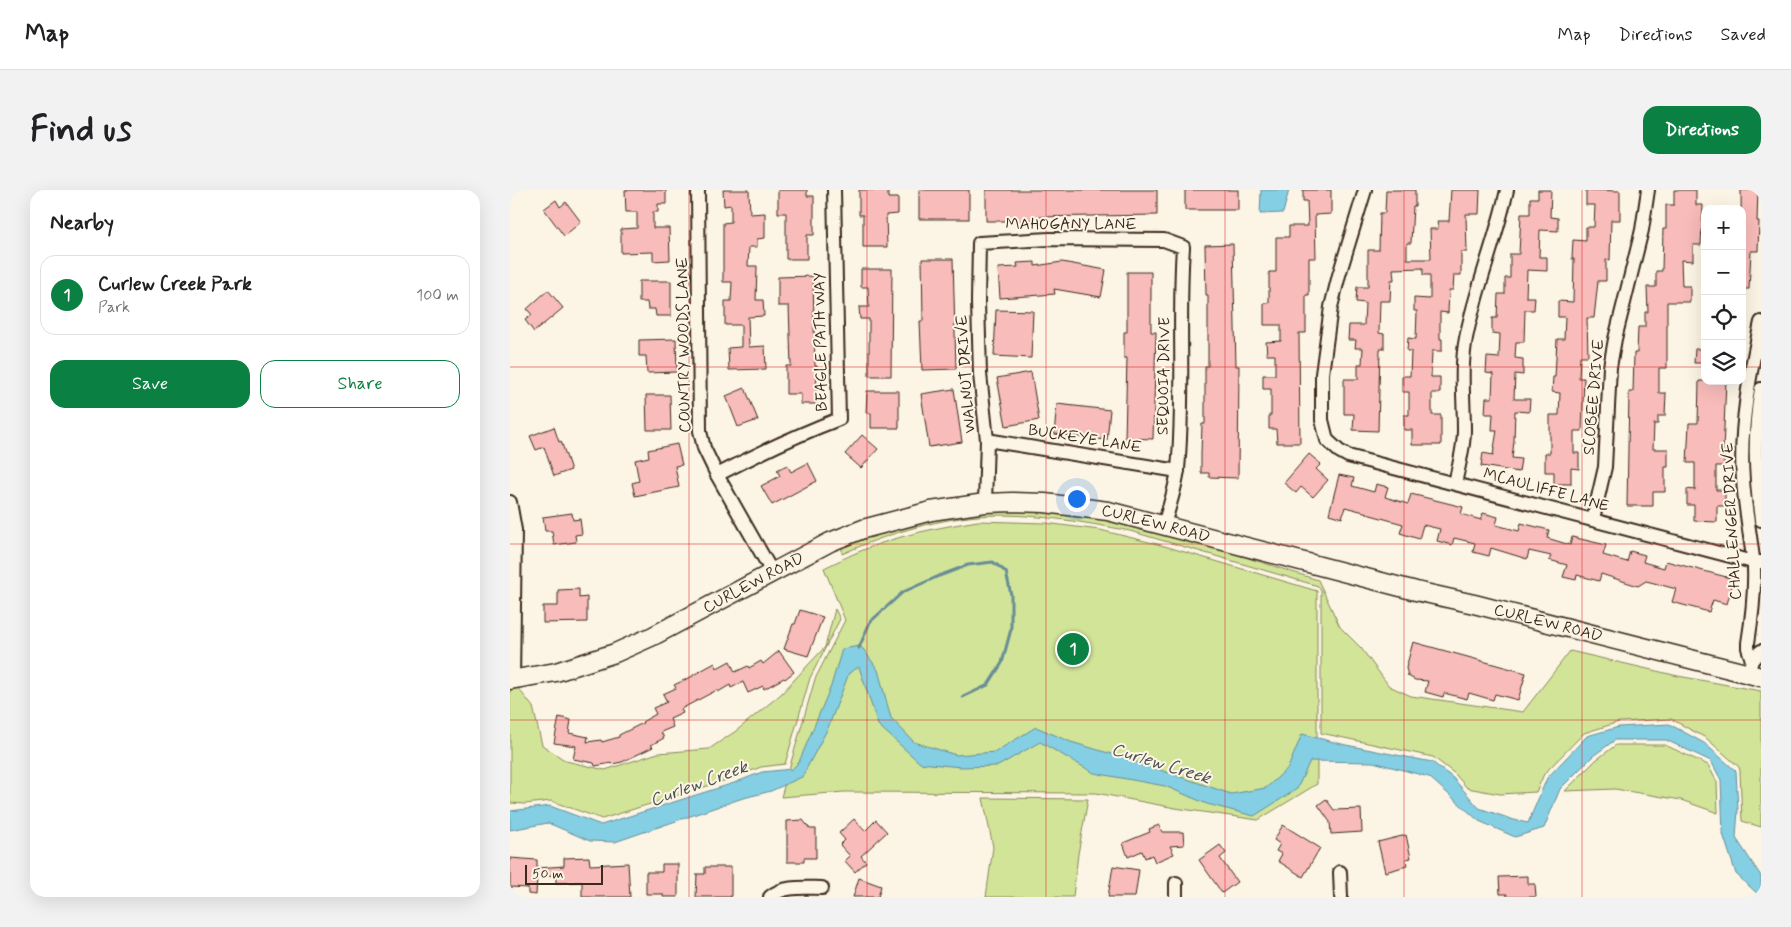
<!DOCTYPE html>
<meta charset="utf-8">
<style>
:root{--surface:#fff;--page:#f2f2f2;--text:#202124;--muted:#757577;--line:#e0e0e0;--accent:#0b8043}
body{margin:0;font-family:Mynerve,sans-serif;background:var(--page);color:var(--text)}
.controls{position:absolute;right:15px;top:15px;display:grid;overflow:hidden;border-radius:10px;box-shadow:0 5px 20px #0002}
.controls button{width:45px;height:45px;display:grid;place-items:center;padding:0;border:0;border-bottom:1px solid var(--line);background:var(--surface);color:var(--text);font:25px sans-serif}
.scale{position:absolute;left:15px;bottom:12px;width:78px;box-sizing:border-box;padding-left:5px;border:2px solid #3b2a1e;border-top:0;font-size:14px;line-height:18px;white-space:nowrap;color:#3b2a1e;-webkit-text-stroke:4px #fcf5e5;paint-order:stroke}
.you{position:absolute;left:566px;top:308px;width:18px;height:18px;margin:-12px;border:4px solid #fff;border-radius:50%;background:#1a73e8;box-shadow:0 0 0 8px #1a73e833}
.badge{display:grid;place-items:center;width:32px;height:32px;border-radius:50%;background:var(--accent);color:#fff;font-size:16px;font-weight:700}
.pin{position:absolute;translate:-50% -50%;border:2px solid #fff;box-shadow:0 1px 5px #0006}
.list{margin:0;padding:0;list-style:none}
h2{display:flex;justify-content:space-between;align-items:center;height:65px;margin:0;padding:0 20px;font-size:21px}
h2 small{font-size:16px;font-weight:400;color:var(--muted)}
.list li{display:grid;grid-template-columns:32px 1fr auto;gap:15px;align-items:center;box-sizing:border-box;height:80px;margin:0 10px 10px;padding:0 10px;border:1px solid var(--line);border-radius:15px}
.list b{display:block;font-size:19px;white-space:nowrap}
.list p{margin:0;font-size:16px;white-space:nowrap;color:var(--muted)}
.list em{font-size:16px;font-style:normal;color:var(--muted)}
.actions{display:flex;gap:10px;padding:15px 20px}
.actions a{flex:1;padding:11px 0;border:1px solid var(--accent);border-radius:15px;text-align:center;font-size:18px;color:var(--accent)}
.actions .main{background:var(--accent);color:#fff}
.icon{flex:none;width:28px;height:28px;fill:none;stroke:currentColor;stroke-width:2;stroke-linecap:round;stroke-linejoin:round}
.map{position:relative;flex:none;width:1251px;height:707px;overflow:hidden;border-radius:15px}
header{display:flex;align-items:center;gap:30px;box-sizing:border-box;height:70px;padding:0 25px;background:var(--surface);border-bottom:1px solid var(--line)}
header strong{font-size:24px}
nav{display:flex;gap:28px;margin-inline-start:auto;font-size:18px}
.intro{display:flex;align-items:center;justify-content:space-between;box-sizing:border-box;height:120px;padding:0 30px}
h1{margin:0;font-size:35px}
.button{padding:12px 22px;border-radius:15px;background:var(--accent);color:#fff;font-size:18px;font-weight:700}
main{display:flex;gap:30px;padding:0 30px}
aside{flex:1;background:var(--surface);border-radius:15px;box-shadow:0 5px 20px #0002}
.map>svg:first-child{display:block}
.green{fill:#d2e498;stroke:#86875b}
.water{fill:#84cfe4;stroke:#678d95}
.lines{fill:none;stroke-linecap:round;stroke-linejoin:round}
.stream{stroke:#678d95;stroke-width:3}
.building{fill:#f8bcba;stroke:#3b2a1e}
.street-casing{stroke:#3b2a1e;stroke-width:16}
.secondary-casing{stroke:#3b2a1e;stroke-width:21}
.street{stroke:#fcf5e5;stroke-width:12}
.secondary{stroke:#fcf5e5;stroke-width:18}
.grid{fill:none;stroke:#d62828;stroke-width:1;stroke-opacity:0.55}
.labels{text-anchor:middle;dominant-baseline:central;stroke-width:4;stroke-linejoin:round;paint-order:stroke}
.street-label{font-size:16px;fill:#3b2a1e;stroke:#fcf5e5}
.water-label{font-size:18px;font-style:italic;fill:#4d5350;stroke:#fcf5e5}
</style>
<header>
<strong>Map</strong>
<nav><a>Map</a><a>Directions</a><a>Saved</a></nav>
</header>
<div class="intro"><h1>Find us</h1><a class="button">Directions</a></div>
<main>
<aside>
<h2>Nearby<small></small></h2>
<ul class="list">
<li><span class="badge">1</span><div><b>Curlew Creek Park</b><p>Park</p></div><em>100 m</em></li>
</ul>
<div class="actions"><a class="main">Save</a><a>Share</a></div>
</aside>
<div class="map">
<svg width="1251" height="707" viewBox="0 0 1251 707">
<rect width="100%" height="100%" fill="#fcf5e5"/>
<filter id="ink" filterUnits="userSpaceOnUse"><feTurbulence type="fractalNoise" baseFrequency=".02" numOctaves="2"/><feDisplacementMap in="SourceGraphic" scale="10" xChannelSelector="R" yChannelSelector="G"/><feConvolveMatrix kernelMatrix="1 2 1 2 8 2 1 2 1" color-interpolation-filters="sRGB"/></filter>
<g filter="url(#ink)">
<g class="green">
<path d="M535,319L639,337L808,390L830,437L851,458L879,496L901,506L1013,522L1060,461L1168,486L1251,501V637L1232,631L1230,581L1229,577L1196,548L1161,529L1109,532L1074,543L1034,584L1026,602L990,604L957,598L945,584L923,567L811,543V401L808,396L620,341C574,332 515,322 468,326C422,330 374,345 332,364V354L436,323Z"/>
<path d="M468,331L535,333L590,340L651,355L807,401V594L748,630L665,618L586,603L334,602L271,607L305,489L335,430L314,378C327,372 340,365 353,360C389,345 430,337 468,331Z"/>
<path d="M325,419L330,429L300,488L275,574L251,577L223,588L92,629L41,611L15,614L0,613V500L8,498L23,517L32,555L56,571L95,580L148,563L199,559L226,541L271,504L315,457Z"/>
<path d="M1106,555H1155L1198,575L1207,592L1208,623L1171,610L1105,599L1055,601L1086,570Z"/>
<path d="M473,608L578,609L568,664L563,707H476L483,657Z"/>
</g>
<g class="water">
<path d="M751,0H779L773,23L750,24Z"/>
<path d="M350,456L354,460L368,480L381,528L404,552L446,565L485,562L526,537L561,552L612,567L721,604L756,598L778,578L792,544L836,555L922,572L943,588L969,618L1004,630L1018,633L1037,588L1077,546L1109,537L1159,534L1194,553L1226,581L1228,620L1226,648L1251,686V707L1226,684L1213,644L1211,590L1201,571L1156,550H1105L1083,566L1050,599L1034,638L1005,647L969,631L919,587L863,572L800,571L787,599L744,626L697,614L655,596L584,583L530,552L488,576L451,577L410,573L368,535L349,477L339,483L318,538L292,587L261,601L230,609L105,652L80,651L38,633L0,640V621L40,616L91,635L224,593L252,582L282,579L289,572L321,496L332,459Z"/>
</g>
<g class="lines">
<path class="stream" d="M349,458L360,432L393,402L429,386L458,375L483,372L496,382L501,405V439L492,473L478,495L453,507"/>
</g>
<g class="building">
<path d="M115,0H156V14H148V22H143V38H159L160,70L143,71V62L111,63V39L127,38V22H116Z"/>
<path d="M213,0H239L240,24L255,23V48L247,49V57H239L238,76H247L246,110H253L254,126L238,127L239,157L255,156L256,179L219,180L218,158L231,157V135H215V111H221L222,92H213V33L221,32V15L214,16Z"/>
<path d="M268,0H297V6H304V45H297V69H276V23H268Z"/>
<path d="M349,0H378V8H388V24L376,25L377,57H353V25H349Z"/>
<rect x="409" y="0" width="50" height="29"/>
<path d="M476,0H647V25L522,27V31H476Z"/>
<rect x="675" y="0" width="53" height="20"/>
<path d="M793,0H821V24L805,25L806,68H799V105H796V143H789L790,253H767L766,239H759V225H761V199H753V185H765V165H757L756,152L771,151V135H754V113H759V82H766V47H779V36H798L797,11H793Z"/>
<path d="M876,0H905V16H903L901,53H897V69H921L920,39H928L927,31H939L941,0H970L969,24H956L957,62H951V85H944L943,100H939L938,123L930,122V149H932V161H922L921,187H930V203H922V225H931V255H902V240H894V225H899V202H892V186H900L901,161H897L898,148L906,149L907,121H904V108L920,109V85H913V78L883,79L884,90H881L880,111H870L869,143L874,144V159H870L868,241L843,240L844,224H834V189H848V174H852L853,158H845L846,150H838L839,135H854L855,113L846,112L847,97H858V60H869L870,23H875Z"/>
<path d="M1028,0H1041L1040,27L1048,28V41L1030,40L1029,67H1037V81L1017,80L1016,107H1025L1024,120H1015L1014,152H1006L1005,168L1013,169V185L1005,184L1004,209H1020L1019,222L1005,221L1004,251L1002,268L1011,269L1009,282L971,276L973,263L983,265L987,240H982L983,224H975L976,208H982L983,184L976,183L977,167L989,168L990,144L982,143V128H987L988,104H995V88H1000V64H1009L1011,24H1020V8H1028Z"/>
<path d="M1076,0L1110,1V30H1101L1100,70H1096V91H1088L1084,128H1077L1078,166H1070L1069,188H1074L1072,241H1064V263H1069V279L1061,278V294H1044V282H1035V263H1040V225H1049L1050,203L1042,202L1043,187H1045L1047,149H1054L1055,127H1048V111L1063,112L1064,69H1062L1063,50L1076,51V37H1084L1085,15H1076Z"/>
<path d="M1164,0H1186V15H1193L1191,55H1183V71L1171,70L1172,96H1180V112H1157V178H1149V203H1156L1155,226H1148V234H1144L1143,259H1158V277H1155V302H1143V316H1117L1119,202H1123L1124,163H1127L1128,137H1135V122H1138L1137,97H1146V81H1152L1153,39H1156V15H1164Z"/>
<path d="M1231,0H1248L1247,31H1249L1248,61H1241L1239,99H1232Z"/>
<path d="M46,10L50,17L56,12L71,32L54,46L34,19Z"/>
<path d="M723,54L726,176H729L728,288L699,287V283H691V264L692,234H695V176H698V105H696L695,55Z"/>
<path d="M412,69H443L446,179L412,180L410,131H413Z"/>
<path d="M525,72V76L552,72L596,80L591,107L544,99L545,104L490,108L488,78L508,77L507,73Z"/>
<path d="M351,79H382L381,186H359V129H350L349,117H359L358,97H351Z"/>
<path d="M617,82H641V142H646L643,249L615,248L617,168H614V142H617Z"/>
<path d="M303,86L305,176H307L306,214H291V204H276V176H281L279,116H268V87Z"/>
<path d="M129,91H161V126H146L145,119H138L137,112H129Z"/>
<path d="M38,100L53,118L24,142L15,130L22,125L17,119Z"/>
<path d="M486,120L523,121L521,168L484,166Z"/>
<path d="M166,149L167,182L137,183L136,166H129V150Z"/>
<path d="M1185,159H1195V173H1184Z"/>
<path d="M521,182L529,230L496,236L487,188Z"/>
<path d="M1189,191H1216L1213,261H1214V276H1206V300H1215V316H1207V332L1184,331V315H1177V299L1185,300V273H1177L1179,233H1188Z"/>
<path d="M235,198L248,230L228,237L216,206Z"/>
<path d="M444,199L452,252L419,257L411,204Z"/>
<path d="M357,201H389V238H361V223H356Z"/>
<path d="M136,205H160L161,240H137Z"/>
<path d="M547,214L600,220L597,250L544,244Z"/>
<path d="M44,237L49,252L51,251L61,280L44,286L34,257L26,260L20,246Z"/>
<path d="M352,245L368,259L351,278L335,264Z"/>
<path d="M167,254L172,275L165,276L169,297L125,306L122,293L129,291L125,270L139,267L138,260Z"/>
<path d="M799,264L811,274L806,279L818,290L803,307L791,297L786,303L774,293Z"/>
<path d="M298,273L307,291L262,315L251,296L270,286L267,280L277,275L281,282Z"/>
<path d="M829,285L844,288L842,296L864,302L866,294L878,297L875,307L898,314L901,304L953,317L951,324L971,330L973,323L988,327L986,335L1009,341L1011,333L1039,340L1037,348L1060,355L1062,347L1096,355L1093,365L1117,372L1120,361L1135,365L1133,372L1154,378L1156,371L1224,389L1217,414L1203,410L1199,422L1162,412L1166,399L1144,393L1136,391L1128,396L1091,384L1089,391L1067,385L1066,390L1053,387L1057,375L1039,370L1041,366L1019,361L1017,369L981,358L979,366L963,362L965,353L944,348L942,355L927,351L930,339L913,335L909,349L890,343L893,334L857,324L858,323L835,317L832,328L819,324Z"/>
<path d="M62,323L63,330L70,329L72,344L65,345L66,352L44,355L42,341H35L33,327Z"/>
<path d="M69,399V408L77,407V432L33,433V416H48V400Z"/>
<path d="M290,420L313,427L298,466L274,459L283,434H285Z"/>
<path d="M903,452L1016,483L1008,510L985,504L983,510L959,503L957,509L934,503L933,507L915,502L918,491L905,490L898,486L896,478Z"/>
<path d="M269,461L284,482L275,489L274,488L254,499L253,496L238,503L233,492L221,498L220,495L208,502L207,500L171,519L173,523L160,529L163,537L151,542L154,548L141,555L143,557L112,572L102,574V573L85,576L84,573L63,569L66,556L44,553L49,527L61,530L59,543L78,547L77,552L91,550L92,552L109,547V545L133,533L132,532L146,524L143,518L157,512L153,504L166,498L164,495L183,486V485L205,473L207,478L220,471L225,482L238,476L239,478L251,471L253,474Z"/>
<path d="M816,609L824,620L851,619L852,642L821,644L820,632L808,615Z"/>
<path d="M344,629L355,641L366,630L377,642L351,666L356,672L345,682L335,671L340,666L330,655L335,650L329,643Z"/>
<path d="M293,630L300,639H306V668H294V672H277V631Z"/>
<path d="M649,635L652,642H673L674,655L660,656L664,664L645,672L642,665L635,668L632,661L618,667L613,653L640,642L639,639Z"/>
<path d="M773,635L810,658L793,687L768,671L772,664L766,661L770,654L764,650Z"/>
<path d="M896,645L901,668L896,669L897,676L875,682L868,652Z"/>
<path d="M710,655L716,663L710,668L727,692L712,703L689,670Z"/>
<path d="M79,667L80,675L118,673L120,707H72V692L46,693V685L27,686L26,705L18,704V698L0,697V668L27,670V678L54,676V668Z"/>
<path d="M152,674H168V707H153V704H136V682H152Z"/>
<path d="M603,676L629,680L625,707H598Z"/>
<path d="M195,677H221V707H186L187,684H195Z"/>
<path d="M1018,686V694H1025L1026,707H997V704H990L989,687Z"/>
<path d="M349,688L371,696L368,707H343Z"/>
</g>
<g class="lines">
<defs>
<g id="street">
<path d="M188,0L190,241L194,258L207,285L262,382"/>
<path d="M855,0L829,85L821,117L812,184V230L817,250L829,261L838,266L1243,372H1251"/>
<path d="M1251,199C1243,246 1245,283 1251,330"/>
<path d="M477,250L668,281"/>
<path d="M207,285C247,264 287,245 329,229L324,0"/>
<path d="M945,293C949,275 954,258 954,240C954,209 950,179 956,148C966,98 986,50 997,0"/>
<path d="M0,312L5,340L3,490"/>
<path d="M475,313L477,250L470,184L468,112L469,53L539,49L654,50L673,57C668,131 675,205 668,279C666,297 659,317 654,335"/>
<path d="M1083,329L1095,277L1100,177L1105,149L1132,40L1138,0"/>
<path d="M1242,470L1251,461"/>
<path d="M1238,485L1242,470L1238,458V453C1242,428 1245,403 1244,377C1241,348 1235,319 1233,290C1229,236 1240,184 1251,132"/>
<path d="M830,682L831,707"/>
<path d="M666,693V707"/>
<path d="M260,707C273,695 296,698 312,698"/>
</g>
<g id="secondary">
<path id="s1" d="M0,490L46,482L105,463L143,446L320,352L353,339L421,321L475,313L502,312L535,313L598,321L906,401L964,414L1251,487"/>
</g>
</defs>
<use href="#street" class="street-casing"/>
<use href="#secondary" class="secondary-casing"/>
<use href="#street" class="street"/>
<use href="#secondary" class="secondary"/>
</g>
</g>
<path class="grid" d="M179,0V707M357,0V707M536,0V707M715,0V707M894,0V707M1072,0V707M0,177H1195M1232,177H1251M0,354H1251M0,530H1251"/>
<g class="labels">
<g class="street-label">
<text x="561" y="34">MAHOGANY LANE</text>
<text transform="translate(311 152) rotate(-91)">BEAGLE PATH WAY</text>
<text transform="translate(174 155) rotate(-91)">COUNTRY WOODS LANE</text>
<text transform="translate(456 184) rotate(-94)">WALNUT DRIVE</text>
<text transform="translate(654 186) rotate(-89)">SEQUOIA DRIVE</text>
<text transform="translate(1084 207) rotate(-85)">SCOBEE DRIVE</text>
<text transform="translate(575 249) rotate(9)">BUCKEYE LANE</text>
<text transform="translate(1036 300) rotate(15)">MCAULIFFE LANE</text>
<text transform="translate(1222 331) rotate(-93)">CHALLENGER DRIVE</text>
<text stroke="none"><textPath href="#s1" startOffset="684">CURLEW ROAD</textPath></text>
<text stroke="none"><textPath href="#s1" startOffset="264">CURLEW ROAD</textPath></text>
<text stroke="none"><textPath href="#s1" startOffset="1089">CURLEW ROAD</textPath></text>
</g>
<g class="water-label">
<text transform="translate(651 574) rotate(17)">Curlew Creek</text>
<text transform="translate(189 594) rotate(-20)">Curlew Creek</text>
</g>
</g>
</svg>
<div class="controls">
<button>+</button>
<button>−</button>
<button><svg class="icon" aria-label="locate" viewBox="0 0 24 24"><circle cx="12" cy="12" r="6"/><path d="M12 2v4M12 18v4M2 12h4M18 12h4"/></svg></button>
<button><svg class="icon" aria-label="layers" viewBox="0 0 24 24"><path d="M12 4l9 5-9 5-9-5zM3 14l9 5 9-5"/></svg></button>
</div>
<div class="scale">50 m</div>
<div class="you"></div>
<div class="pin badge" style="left:563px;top:459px">1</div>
</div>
</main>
